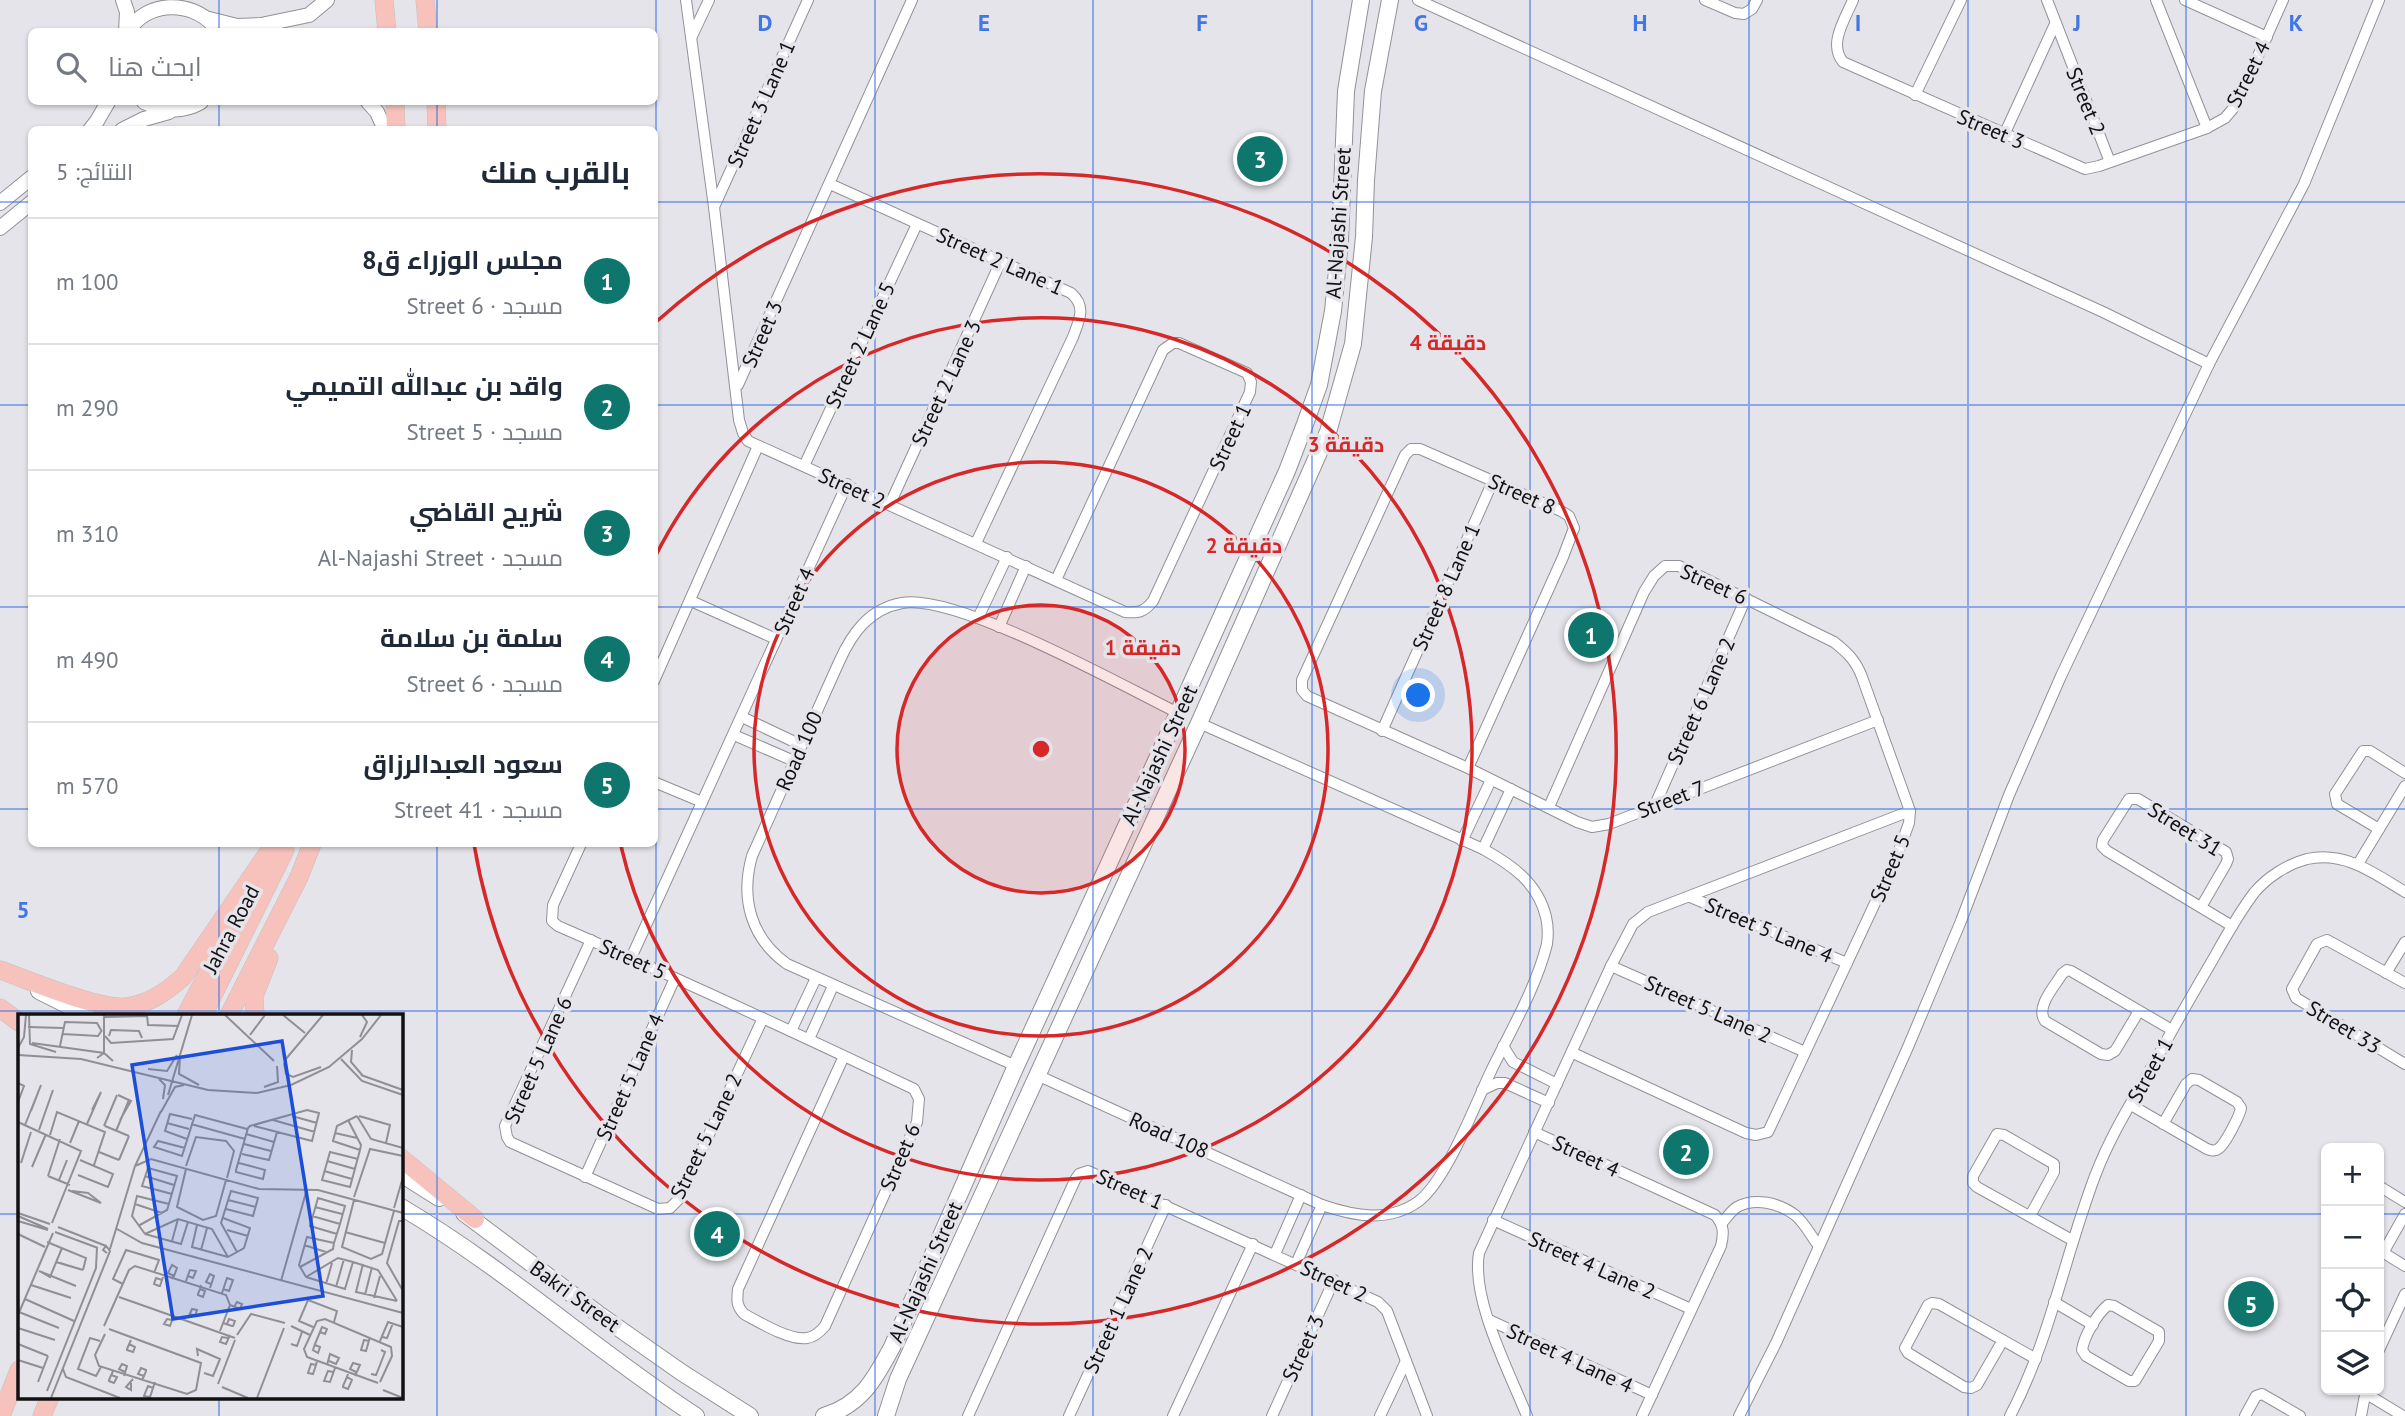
<!DOCTYPE html>
<html lang="ar">
<meta charset="utf-8">
<style>
:root{--surface:#fff;--page:#f6f6f7;--text:#1f2937;--muted:#747a83;--line:#e0e1e3;--accent:#0f766e}
body{margin:0;font-family:"PT Sans",Cairo,sans-serif;background:var(--page);color:var(--text);direction:rtl}
.controls{position:absolute;right:21px;bottom:21px;display:grid;overflow:hidden;border-radius:10px;box-shadow:0 2px 5px #0004}
.controls button{width:63px;height:63px;display:grid;place-items:center;padding:0;border:0;border-bottom:2px solid var(--line);background:var(--surface);color:var(--text);font:35px sans-serif}
.you{position:absolute;left:1419px;top:696px;width:24px;height:24px;margin:-18px;border:5px solid #fff;border-radius:50%;background:#1a73e8;box-shadow:0 0 0 10px #1a73e833}
.badge{display:grid;place-items:center;width:46px;height:46px;border-radius:50%;background:var(--accent);color:#fff;font-size:23px;font-weight:700}
.pin{position:absolute;translate:-50% -50%;border:4px solid #fff;box-shadow:0 2px 7px #0006}
.list{margin:0;padding:0;list-style:none}
h2{display:flex;justify-content:space-between;align-items:center;height:91px;margin:0;padding:0 28px;font-size:30px}
h2 small{font-size:23px;font-weight:400;color:var(--muted)}
.list li{display:grid;grid-template-columns:46px 1fr auto;gap:21px;align-items:center;box-sizing:border-box;height:126px;padding:0 28px;border-top:2px solid var(--line)}
.list b{display:block;font-size:26px;white-space:nowrap}
.list p{margin:0;font-size:23px;white-space:nowrap;color:var(--muted)}
.list em{font-size:23px;font-style:normal;color:var(--muted)}
.icon{flex:none;width:38px;height:38px;fill:none;stroke:currentColor;stroke-width:2;stroke-linecap:round;stroke-linejoin:round}
.map{position:relative;flex:none;width:2405px;height:1416px;overflow:hidden;direction:ltr}
.search{position:absolute;background:var(--surface);box-shadow:0 2px 5px #0004;left:28px;top:28px;width:630px;height:77px;display:flex;align-items:center;gap:18px;box-sizing:border-box;padding:0 24px;border-radius:10px;color:var(--muted);font-size:26px}
.panel{position:absolute;background:var(--surface);box-shadow:0 2px 5px #0004;left:28px;top:126px;width:630px;height:721px;border-radius:10px;direction:rtl}
.map>svg:first-child{display:block}
.lines{fill:none;stroke-linecap:round;stroke-linejoin:round}
.minor-casing{stroke:#929197;stroke-width:12}
.tertiary-casing{stroke:#929197;stroke-width:16}
.secondary-casing{stroke:#929197;stroke-width:18}
.trunk-casing{stroke:#c1c1c1;stroke-width:19}
.minor{stroke:#fff;stroke-width:10}
.tertiary{stroke:#fff;stroke-width:14}
.secondary{stroke:#fff;stroke-width:16}
.trunk{stroke:#f8c2bc;stroke-width:18}
.grid{fill:none;stroke:#4076e6;stroke-width:2;stroke-opacity:0.55}
.ring{fill:none;stroke:#d62828;stroke-width:3.5}
.labels{text-anchor:middle;dominant-baseline:central;stroke-width:7;stroke-linejoin:round;paint-order:stroke}
.street-label{font-size:21px;fill:#111012;stroke:#e5e4ea}
.inset-road{fill:none;stroke:#908f94;stroke-width:2}
.view{fill:#1d4ed8;fill-opacity:0.15;stroke:#1d4ed8;stroke-width:3.5}
.inset-edge{fill:none;stroke:#111012;stroke-width:3.5}
.grid-label{font-size:23px;text-anchor:middle;font-weight:bold;fill:#4076e6;stroke:#e5e4ea;stroke-width:7;stroke-linejoin:round;paint-order:stroke}
.centre{fill:#d62828;stroke:#e5e4ea;stroke-width:3.5}
.ring-label{font-size:21px;text-anchor:middle;font-weight:bold;fill:#d62828;stroke:#e5e4ea;stroke-width:7;stroke-linejoin:round;paint-order:stroke}
</style>
<div class="map">
<svg width="2405" height="1416" viewBox="0 0 2405 1416">
<rect width="100%" height="100%" fill="#e5e4ea"/>
<g class="lines">
<defs>
<g id="minor">
<path d="M686,0L714,207L739,420L743,433L748,441L1125,612C1139,613 1144,612 1153,601L1250,392L1251,382L1247,373L1179,343H1173L1163,350L1056,580"/>
<path d="M1418,0L2103,312L2209,364"/>
<path d="M1705,0L1735,13L1744,14L1752,9L1757,0"/>
<path d="M1853,0C1845,19 1828,44 1843,62L2085,169L2099,166L2207,128L2225,118L2236,105L2283,0"/>
<path d="M2047,0L2110,162"/>
<path d="M2156,0L2207,128"/>
<path d="M2185,0L2267,37"/>
<path d="M692,36L709,0"/>
<path d="M1915,95L1961,0"/>
<path d="M2004,135L2055,24"/>
<path d="M830,184L1071,293C1087,307 1079,320 1073,337L976,543"/>
<path d="M714,207L808,0"/>
<path d="M738,385L912,0"/>
<path d="M804,466L917,224"/>
<path d="M890,504L1001,261"/>
<path d="M691,601L776,639"/>
<path d="M978,618L1007,557"/>
<path d="M999,627L1026,566"/>
<path d="M654,681L758,446"/>
<path d="M742,717L801,745"/>
<path d="M1382,731L1493,481"/>
<path d="M734,735L794,761"/>
<path d="M1468,768L1563,557L1574,528L1569,516L1561,511L1420,449H1411L1405,455L1302,680V690L1307,696L1468,768L1577,822L1592,827L1609,824L1878,720"/>
<path d="M654,782L702,802"/>
<path d="M1655,805L1746,598"/>
<path d="M1549,807L1644,592L1654,576L1665,566H1679L1834,642C1848,653 1856,661 1862,677L1910,811L1909,823L1897,856L1768,1132L1756,1135L1746,1133L1573,1053"/>
<path d="M2379,829L2337,804L2335,794L2363,751H2370L2405,773"/>
<path d="M1462,841L1491,780"/>
<path d="M581,844L553,905L552,921L558,926C677,978 796,1033 914,1089L919,1099L917,1122L825,1326C820,1332 815,1337 807,1338C790,1341 759,1322 744,1314C736,1306 737,1300 738,1289L844,1056"/>
<path d="M1483,849L1511,789"/>
<path d="M2358,864L2405,786"/>
<path d="M1690,897L1847,963"/>
<path d="M2201,907L2226,864L2228,859L2226,852L2138,799H2129L2103,840L2102,846L2107,851L2232,926"/>
<path d="M591,940L505,1126L507,1137L510,1142L658,1209L670,1208L679,1199L763,1018"/>
<path d="M631,958L847,484"/>
<path d="M1611,966L1805,1052"/>
<path d="M2386,973L2405,942"/>
<path d="M2405,983L2327,940L2317,944L2292,989L2296,998L2405,1064"/>
<path d="M2139,1011L2115,1051L2108,1055L2101,1054L2045,1021C2035,1007 2055,986 2062,974L2067,970L2071,971L2172,1030"/>
<path d="M791,1031L816,978"/>
<path d="M809,1039L833,986"/>
<path d="M1503,1046L1513,1062L1557,1084"/>
<path d="M1016,1066L787,964C751,938 740,899 752,856L839,662C852,633 869,609 902,603C957,593 1123,686 1178,713"/>
<path d="M1037,1075L1322,1205C1354,1216 1389,1223 1419,1201C1447,1179 1475,1105 1491,1071C1511,1030 1536,988 1547,944C1548,936 1548,925 1546,917C1538,883 1512,865 1483,849L1199,723"/>
<path d="M1482,1090L1497,1083H1505L1549,1103"/>
<path d="M2131,1105L2207,1149C2211,1150 2214,1152 2218,1149C2225,1145 2240,1115 2241,1108L2237,1102L2199,1080L2192,1079L2186,1084L2163,1124"/>
<path d="M1534,1132L1715,1215C1724,1225 1724,1233 1721,1246L1642,1416"/>
<path d="M585,1177L675,978"/>
<path d="M2379,1186L2405,1202"/>
<path d="M2030,1216L2054,1172V1164L2004,1135L1997,1134L1973,1176V1183L1977,1187L2072,1240"/>
<path d="M1493,1220L1691,1309"/>
<path d="M1722,1223C1727,1217 1732,1210 1737,1207C1755,1197 1779,1203 1795,1215C1804,1222 1811,1236 1818,1245"/>
<path d="M2379,1250L2405,1266"/>
<path d="M2383,1253L2405,1214"/>
<path d="M1275,1254L1301,1195"/>
<path d="M1296,1264L1322,1205"/>
<path d="M2054,1302L2093,1325"/>
<path d="M2108,1305L2114,1306L2159,1332V1341L2135,1381H2129L2086,1356L2082,1350C2084,1336 2097,1314 2108,1305Z"/>
<path d="M1489,1320L1652,1395"/>
<path d="M2003,1340L1977,1385L1971,1388L1964,1387L1908,1353L1905,1348L1928,1305L1932,1303L1939,1304L2036,1359"/>
<path d="M2379,1350L2405,1294"/>
<path d="M2365,1393L2403,1416"/>
<path d="M968,1416L1075,1180L1079,1174L1088,1171L1378,1302L1387,1311L1427,1416"/>
<path d="M1069,1416L1166,1205"/>
<path d="M1173,1416L1253,1244"/>
<path d="M1272,1416L1334,1280"/>
<path d="M1380,1416L1406,1361"/>
<path d="M1527,1416C1509,1371 1471,1300 1479,1253L1611,966L1633,924L1648,912L1910,811"/>
<path d="M1739,1416L1776,1343L1908,1047L1961,921L2009,795L2061,676L2209,364L2304,184L2379,0"/>
<path d="M2010,1416C2050,1340 2065,1255 2095,1176C2112,1131 2139,1090 2162,1049C2178,1019 2195,990 2212,961C2225,938 2238,914 2254,893C2267,877 2288,864 2307,859C2345,851 2374,873 2405,892"/>
<path d="M2245,1416L2256,1396L2262,1394L2300,1416"/>
<path d="M2361,1416L2366,1390"/>
</g>
<g id="tertiary">
<path d="M123,0L127,12L126,32"/>
<path d="M209,19L237,26L261,25L309,15L327,0"/>
<path d="M128,32C146,0 192,0 214,26"/>
<path d="M144,102C164,111 182,113 201,102"/>
<path d="M368,102L377,112L385,130"/>
<path d="M90,130L97,121L108,102"/>
<path d="M122,130L144,119L169,112"/>
<path d="M0,203L32,177"/>
<path d="M0,228L32,202"/>
</g>
<g id="secondary">
<path d="M39,991L87,1015"/>
<path d="M401,1174L439,1198"/>
<path d="M401,1207C505,1268 595,1350 696,1416"/>
<path d="M464,1213L597,1313L681,1372L750,1416"/>
<path d="M824,1416C861,1405 875,1379 892,1347L1016,1066L1178,713L1287,471L1305,424L1319,385L1333,311L1340,240L1346,91L1361,0"/>
<path d="M886,1416L898,1379L1199,723L1328,432L1353,344L1364,237L1366,180L1373,91L1390,0"/>
</g>
<g id="trunk">
<path d="M384,0L387,32"/>
<path d="M425,0L428,32"/>
<path d="M395,102L396,130"/>
<path d="M436,102L437,130"/>
<path d="M0,970C29,980 99,1010 126,1007C149,1004 166,992 183,977L274,844"/>
<path d="M0,1008L19,1022"/>
<path d="M186,1015L245,902"/>
<path d="M203,1015L285,850L284,844"/>
<path d="M229,1015L299,877L312,844"/>
<path d="M255,1015L254,996L269,958"/>
<path d="M401,1158L475,1219"/>
<path d="M1,1416L19,1370"/>
<path d="M42,1416L50,1397"/>
</g>
</defs>
<use href="#minor" class="minor-casing"/>
<use href="#tertiary" class="tertiary-casing"/>
<use href="#secondary" class="secondary-casing"/>
<use href="#trunk" class="trunk-casing"/>
<use href="#minor" class="minor"/>
<use href="#tertiary" class="tertiary"/>
<use href="#secondary" class="secondary"/>
<use href="#trunk" class="trunk"/>
</g>
<path class="grid" d="M219,0V32M437,0V32M656,0V1416M875,0V1416M1093,0V1416M1312,0V1416M1530,0V1416M1749,0V1416M1968,0V1416M2186,0V1416M219,102V130M437,102V130M0,202H32M654,202H2405M0,405H32M654,405H2405M0,607H32M654,607H2405M0,809H32M654,809H2405M219,844V1015M437,844V1416M0,1011H2405M0,1214H19M401,1214H2326M2379,1214H2405M219,1397V1416"/>
<circle cx="1041" cy="749" r="144" fill="#d62828" fill-opacity=".12"/>
<g class="ring">
<circle cx="1041" cy="749" r="144"/>
<circle cx="1041" cy="749" r="287"/>
<path d="M655 557A431 431 0 1 1 621 846"/>
<path d="M656 322A575 575 0 1 1 474 844"/>
</g>
<g class="labels">
<g class="street-label">
<text transform="translate(2248 74) rotate(-63)">Street 4</text>
<text transform="translate(2086 101) rotate(68)">Street 2</text>
<text transform="translate(761 104) rotate(-66)">Street 3 Lane 1</text>
<text transform="translate(1991 129) rotate(23)">Street 3</text>
<text transform="translate(1338 223) rotate(-86)">Al-Najashi Street</text>
<text transform="translate(1000 261) rotate(24)">Street 2 Lane 1</text>
<text transform="translate(762 334) rotate(-66)">Street 3</text>
<text transform="translate(860 345) rotate(-65)">Street 2 Lane 5</text>
<text transform="translate(946 383) rotate(-65)">Street 2 Lane 3</text>
<text transform="translate(1230 437) rotate(-65)">Street 1</text>
<text transform="translate(852 488) rotate(24)">Street 2</text>
<text transform="translate(1522 494) rotate(24)">Street 8</text>
<text transform="translate(1714 584) rotate(24)">Street 6</text>
<text transform="translate(1446 587) rotate(-66)">Street 8 Lane 1</text>
<text transform="translate(794 601) rotate(-66)">Street 4</text>
<text transform="translate(1701 701) rotate(-66)">Street 6 Lane 2</text>
<text transform="translate(799 751) rotate(-66)">Road 100</text>
<text transform="translate(1159 755) rotate(-65)">Al-Najashi Street</text>
<text transform="translate(1671 799) rotate(-21)">Street 7</text>
<text transform="translate(2185 829) rotate(32)">Street 31</text>
<text transform="translate(1890 868) rotate(-67)">Street 5</text>
<text transform="translate(231 929) rotate(-62)">Jahra Road</text>
<text transform="translate(1769 930) rotate(23)">Street 5 Lane 4</text>
<text transform="translate(633 959) rotate(24)">Street 5</text>
<text transform="translate(1708 1009) rotate(24)">Street 5 Lane 2</text>
<text transform="translate(2344 1027) rotate(31)">Street 33</text>
<text transform="translate(538 1060) rotate(-66)">Street 5 Lane 6</text>
<text transform="translate(2150 1070) rotate(-61)">Street 1</text>
<text transform="translate(630 1077) rotate(-66)">Street 5 Lane 4</text>
<text transform="translate(1169 1135) rotate(24)">Road 108</text>
<text transform="translate(706 1136) rotate(-64)">Street 5 Lane 2</text>
<text transform="translate(1586 1156) rotate(25)">Street 4</text>
<text transform="translate(900 1157) rotate(-67)">Street 6</text>
<text transform="translate(1130 1189) rotate(24)">Street 1</text>
<text transform="translate(1592 1265) rotate(24)">Street 4 Lane 2</text>
<text transform="translate(925 1272) rotate(-66)">Al-Najashi Street</text>
<text transform="translate(1334 1281) rotate(25)">Street 2</text>
<text transform="translate(575 1296) rotate(36)">Bakri Street</text>
<text transform="translate(1118 1310) rotate(-65)">Street 1 Lane 2</text>
<text transform="translate(1303 1348) rotate(-65)">Street 3</text>
<text transform="translate(1570 1358) rotate(25)">Street 4 Lane 4</text>
</g>
</g>
<g transform="translate(18 1014)">
<rect width="385" height="385" fill="#e5e4ea"/>
<path class="inset-road" d="M11,1L12,30L38,38M129,1L130,11L161,12M207,1L256,47M265,1L287,19M86,3L129,2M10,13L45,14M45,20L80,22L84,16M232,21L247,1M87,22L93,29L155,25L164,1M91,22L93,16L121,17L124,24M342,23L349,8L344,1M14,29L86,39L95,47M42,32L47,8L79,9L83,16M0,34L6,23L8,1M334,36L333,48L345,62M0,41L63,45L190,76L239,79L273,71L311,53L344,25L363,1M162,42L161,60L181,71M79,44L86,39V1M323,45L344,67L385,81M267,46L305,1M266,49L268,60L275,63L303,53M130,55L149,57L159,41M343,61L385,76M141,65L147,71L145,85M0,69L6,72L0,88M246,73L260,68L259,52M100,81L113,87L102,106M150,81L174,1M13,97L23,71M143,98L157,73L166,71M274,102L299,109M339,102L319,112L315,127L342,136M339,102L353,125L385,134M341,102L372,111L368,129M255,106L297,118M330,106L343,131L342,136L332,173L304,166L312,138L340,145M0,108L63,137L34,209M149,109L171,115M69,110L83,78L74,96M173,110L227,125M7,111L23,71M86,112L99,81M87,112L111,122M21,116L35,76M98,117L111,86M317,119L339,124M228,120L256,128M32,121L39,98L87,118L76,151M169,125L147,117L152,100L174,105M52,129L61,107M226,130L253,137M167,134L140,127L136,133L164,142L177,101L229,115M81,138L101,146M224,140L251,146L259,118M101,146L111,122M309,147L337,155M3,149L13,118M221,149L247,156L245,165L218,158V156L230,114L232,112L289,96L301,99L294,127L236,112M117,152L133,145L241,175L300,176L385,199M168,152L178,123L208,127L216,137L209,164M14,153L28,120M168,155L159,193L185,206L198,202L208,166M306,157L334,165M60,161L90,173L95,160L62,146M30,162L42,125M30,162L52,171M127,162L156,171M41,166L49,146M50,176L83,189L70,179L54,177M336,183L352,135L385,142M210,186L238,193M336,186L324,233L353,245L364,240L376,197M117,190L144,199M297,193L324,200M376,194L385,163M208,195L235,202L240,184L213,177L203,209L219,238M0,199L32,210M0,202L30,215M294,202L322,210M205,204L232,214L226,234L210,243M0,207L30,216M385,207H381L369,249L385,277M179,211L174,233L210,243M120,212L149,196L150,193L159,162L130,154L124,172L154,180M40,213L88,232M99,215L124,229L385,299M209,216L230,222M37,218L80,234M327,218L367,229M0,220L27,233M127,220L160,205L194,215L210,243M127,220L114,202L119,182L151,190M127,220L163,230L170,208M154,227L160,205M29,228L68,244L65,256M286,231L308,238M92,235L117,152L143,97M183,236L189,214M38,248L65,256M42,249L65,256M345,250L338,278L379,287M282,253L315,235L316,229L322,210L327,192L300,184L292,212L319,220M21,257L58,272M23,258L32,263L44,234M288,263L320,244L335,248L360,256L379,287M288,263L281,251L289,223L316,229M288,263L327,275L335,248M154,265L156,262L159,254L154,251L150,259L156,262M144,266L138,264L136,270L141,272H142L145,263M168,267L172,256L178,257L175,264L170,262M263,267L289,175M105,270L95,265L108,236L141,246L136,259M308,270L314,249M13,271L53,284M318,273L326,245M192,274L196,262L192,260L188,268L193,270M182,275L187,277L185,283L180,281V280L182,275L183,271M204,279L209,264L215,266L211,277L205,275M347,281L354,253M101,283L217,324M356,284L362,262M7,285L56,307M212,291L222,295L224,290L219,288L216,293M1,298L41,314M0,301L35,219M170,304L174,295L179,296L177,302L172,300M154,306L149,305L146,310L152,312L156,301M205,309L214,312H215L217,307L211,305L209,310M86,312L111,256L117,252L208,281L212,291L202,317M273,312L292,321M295,313L281,307L290,286L319,297L316,308M0,314L37,326M87,320L77,341L81,352L169,380L178,376L183,349L91,315M219,321L233,300L267,309M364,323L369,324L375,309M210,324L204,323L202,328L208,330L212,321M82,327L72,324L60,355L78,362L83,353M351,327L346,326L343,336L348,337L352,323M362,327L370,308L385,313M0,330L30,342M111,330L117,333L115,338L109,336V335L113,326M273,330L279,332L284,318M297,331L302,333L300,339L295,336L297,330L302,318L304,313L309,315L307,320L302,318M180,342L179,335L202,345L195,362L186,359M0,346L25,354M298,351L293,350L290,359L295,360L298,351L299,347M309,351L312,340L321,344L318,350L311,347M45,355L48,363L102,384M315,358L310,357L306,367L312,368L317,354M353,360L358,361L362,351L367,338L363,336M93,361L99,363L96,369L91,367V366L95,357M106,362L109,352L104,350L101,355L107,358M337,362L342,351L335,349L332,355L338,358M329,363L334,366L330,375L325,373V372L329,363L330,360M124,366L126,362L128,357V356L123,354L120,360L126,362M20,368L30,342M113,369V376L108,373L115,365M360,369L289,343L286,335L299,307L307,305L373,333L374,342L362,368M200,370L217,326M204,373L230,384M135,374L130,372L126,382L132,383L137,368M365,376L385,384M29,377L78,254L79,233M33,384L92,237L88,232L85,236L89,239M239,384L266,314"/>
<path class="view" d="M264,27L305,282L155,305L114,51Z"/>
<rect width="385" height="385" class="inset-edge"/>
</g>
<g class="grid-label">
<text x="765" y="31">D</text>
<text x="984" y="31">E</text>
<text x="1202" y="31">F</text>
<text x="1421" y="31">G</text>
<text x="1640" y="31">H</text>
<text x="1858" y="31">I</text>
<text x="2077" y="31">J</text>
<text x="2296" y="31">K</text>
<text x="23" y="918">5</text>
</g>
<circle cx="1041" cy="749" r="10" class="centre"/>
<g class="ring-label">
<text x="1448" y="350">4 دقيقة</text>
<text x="1346" y="452">3 دقيقة</text>
<text x="1244" y="553">2 دقيقة</text>
<text x="1143" y="655">1 دقيقة</text>
</g>
</svg>
<div class="controls">
<button>+</button>
<button>−</button>
<button><svg class="icon" aria-label="locate" viewBox="0 0 24 24"><circle cx="12" cy="12" r="6"/><path d="M12 2v4M12 18v4M2 12h4M18 12h4"/></svg></button>
<button><svg class="icon" aria-label="layers" viewBox="0 0 24 24"><path d="M12 4l9 5-9 5-9-5zM3 14l9 5 9-5"/></svg></button>
</div>
<div class="you"></div>
<div class="pin badge" style="left:1591px;top:635px">1</div>
<div class="pin badge" style="left:1686px;top:1152px">2</div>
<div class="pin badge" style="left:1260px;top:159px">3</div>
<div class="pin badge" style="left:717px;top:1234px">4</div>
<div class="pin badge" style="left:2251px;top:1304px">5</div>
<div class="search"><svg class="icon" aria-label="search" viewBox="0 0 24 24"><circle cx="10" cy="10" r="6"/><path d="M15 15l6 6"/></svg>ابحث هنا</div>
<section class="panel">
<h2>بالقرب منك<small>النتائج: 5</small></h2>
<ul class="list">
<li><span class="badge">1</span><div><b>مجلس الوزراء ق8</b><p>مسجد · Street 6</p></div><em>100 m</em></li>
<li><span class="badge">2</span><div><b>واقد بن عبدالله التميمي</b><p>مسجد · Street 5</p></div><em>290 m</em></li>
<li><span class="badge">3</span><div><b>شريح القاضي</b><p>مسجد · Al-Najashi Street</p></div><em>310 m</em></li>
<li><span class="badge">4</span><div><b>سلمة بن سلامة</b><p>مسجد · Street 6</p></div><em>490 m</em></li>
<li><span class="badge">5</span><div><b>سعود العبدالرزاق</b><p>مسجد · Street 41</p></div><em>570 m</em></li>
</ul>
</section>
</div>
